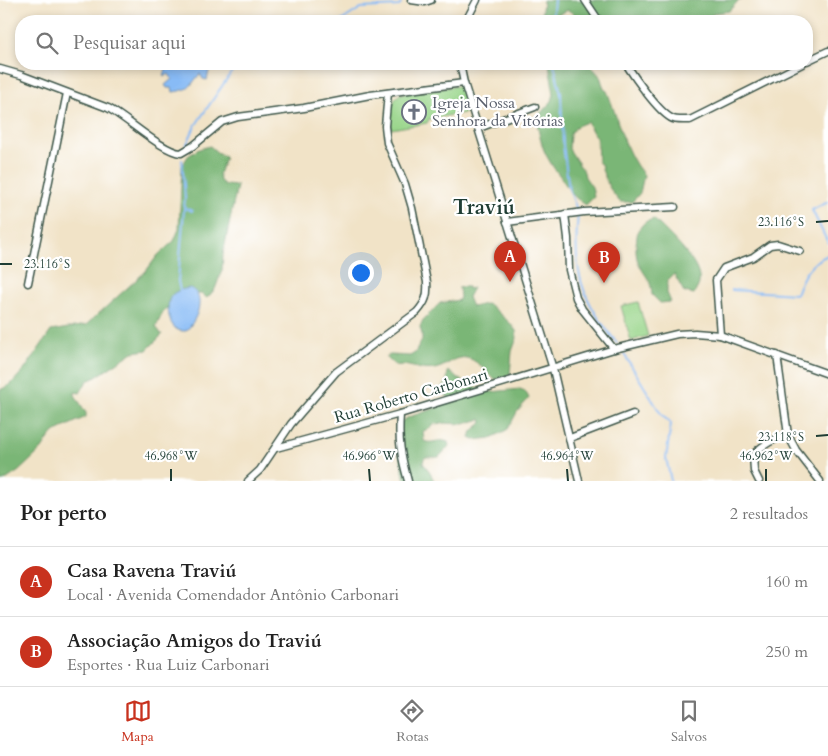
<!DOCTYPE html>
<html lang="pt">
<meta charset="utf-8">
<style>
:root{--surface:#fff;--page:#f6f6f6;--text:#222;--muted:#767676;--line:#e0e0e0;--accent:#c8321e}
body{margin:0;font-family:Cardo,serif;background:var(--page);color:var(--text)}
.you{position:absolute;left:360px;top:272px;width:18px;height:18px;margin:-12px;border:4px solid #fff;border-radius:50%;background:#1a73e8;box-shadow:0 0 0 8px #1a73e833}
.badge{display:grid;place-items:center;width:32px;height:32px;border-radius:50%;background:var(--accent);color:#fff;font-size:16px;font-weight:700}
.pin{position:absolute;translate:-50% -41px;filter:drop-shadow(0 1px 2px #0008)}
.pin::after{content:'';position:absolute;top:26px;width:18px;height:15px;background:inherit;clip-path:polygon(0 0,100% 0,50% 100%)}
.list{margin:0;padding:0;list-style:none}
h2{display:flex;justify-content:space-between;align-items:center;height:65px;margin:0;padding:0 20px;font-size:21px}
h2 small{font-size:16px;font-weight:400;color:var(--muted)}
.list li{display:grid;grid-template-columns:32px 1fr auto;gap:15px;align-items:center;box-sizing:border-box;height:70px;padding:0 20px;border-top:1px solid var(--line)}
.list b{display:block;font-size:19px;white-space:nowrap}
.list p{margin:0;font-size:16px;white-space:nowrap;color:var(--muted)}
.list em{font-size:16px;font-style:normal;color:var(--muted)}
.icon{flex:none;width:28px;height:28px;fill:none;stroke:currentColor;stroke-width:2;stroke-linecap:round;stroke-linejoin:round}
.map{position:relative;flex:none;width:828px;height:481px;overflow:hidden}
.search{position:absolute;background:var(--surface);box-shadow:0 2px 8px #0003;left:15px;right:15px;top:15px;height:55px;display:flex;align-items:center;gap:12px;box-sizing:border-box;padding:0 18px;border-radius:20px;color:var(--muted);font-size:19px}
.sheet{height:205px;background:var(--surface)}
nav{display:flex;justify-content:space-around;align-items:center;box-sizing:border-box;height:70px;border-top:1px solid var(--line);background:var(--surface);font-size:14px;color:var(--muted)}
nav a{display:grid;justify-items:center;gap:2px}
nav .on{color:var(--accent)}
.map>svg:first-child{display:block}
.green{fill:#99d58a;stroke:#5c895f}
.forest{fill:#7ab676;stroke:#4c7a55}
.water{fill:#88bbf6;stroke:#547c95}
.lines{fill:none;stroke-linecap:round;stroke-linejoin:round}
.stream{stroke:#88bbf6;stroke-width:2}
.street-casing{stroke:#3e564a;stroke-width:9}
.street{stroke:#fff;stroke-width:6}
.ticks{fill:none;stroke:#1f3d34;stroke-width:2}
.labels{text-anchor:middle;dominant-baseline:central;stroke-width:4.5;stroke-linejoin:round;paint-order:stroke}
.worship-label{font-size:16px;fill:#5b616d;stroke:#fff;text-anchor:start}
.street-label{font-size:16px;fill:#1f3d34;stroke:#fff}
.district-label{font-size:21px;font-weight:bold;fill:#1f3d34;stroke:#fff}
.ticks-label{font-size:12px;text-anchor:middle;fill:#1f3d34;stroke:#fff;stroke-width:4.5;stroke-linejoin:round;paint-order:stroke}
</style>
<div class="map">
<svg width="828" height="481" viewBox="0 0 828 481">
<rect width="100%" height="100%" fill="#fff"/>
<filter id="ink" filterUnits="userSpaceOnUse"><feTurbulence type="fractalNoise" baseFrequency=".02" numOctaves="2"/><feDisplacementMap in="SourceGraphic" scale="10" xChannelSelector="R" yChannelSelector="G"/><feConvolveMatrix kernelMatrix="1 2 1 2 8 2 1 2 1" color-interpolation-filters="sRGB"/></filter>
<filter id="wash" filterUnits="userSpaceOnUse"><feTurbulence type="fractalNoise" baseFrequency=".0096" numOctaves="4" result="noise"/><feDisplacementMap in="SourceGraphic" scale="20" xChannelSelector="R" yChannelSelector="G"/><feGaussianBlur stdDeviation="1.12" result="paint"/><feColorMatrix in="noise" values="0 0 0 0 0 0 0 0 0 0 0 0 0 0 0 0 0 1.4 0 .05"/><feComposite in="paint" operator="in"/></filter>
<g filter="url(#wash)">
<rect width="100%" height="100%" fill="#f1e3c7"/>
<g class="green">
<path d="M458,86L461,89L469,112L429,119L427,123L391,129C390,117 389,103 400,94Z"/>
<path d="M638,302L648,336L631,341L621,306Z"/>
</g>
<g class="forest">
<path d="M543,0H742L738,1L729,11L714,13L711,17L712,21H579L577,16L568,10L559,14L558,21H541Z"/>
<path d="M549,64H589L600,76L604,89L607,91C618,118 624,153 644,175L640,193L632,202H620C610,191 604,179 601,164L598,162L597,140L587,122L577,126L570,134L569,149L584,172L585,177L592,187L594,197L586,205C569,194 571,192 560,176C556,171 552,166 549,160C541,148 539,132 536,118L552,101L554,94Z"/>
<path d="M210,146L219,154L225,157L219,174L220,181L225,185L237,186L223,254L222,270L215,289L207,298L202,294H194L175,298L162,314L156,327L162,335L147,350L133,352L96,377L87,381L80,393L75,392V395L86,413V417L54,432L49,438L42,449L19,471L4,481H0V390L11,384L25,369L51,331L86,325L146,271L158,255L174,241L179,229L182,166L188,156L199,149Z"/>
<path d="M654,219C667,233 703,264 699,283C699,286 696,290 694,294L684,292L674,274L667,281V293L671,302L660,303L652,295C651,279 647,279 640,266C634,256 636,242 638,230L645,222Z"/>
<path d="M459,287H468V289L473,288L468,297L472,307L485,304L490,305L511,324L516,331L517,338L512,351L510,374L502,381C487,379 482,361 467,358C457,356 450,363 441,367C426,373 418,367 403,365C400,365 398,366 395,365C392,363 389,360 386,357L390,355L410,356L415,353L422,340V334L420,327L423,320L440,303L459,300L460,297Z"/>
<path d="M448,371L465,383L491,392L520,389L525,391L529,398L517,412L508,429L503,432L491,438L474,440L470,438L472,431L482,423L481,419L464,424L443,423L434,424L429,429L423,431L424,441C432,445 438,438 448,442L449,446L439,457H427L424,458L423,463L430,472L434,481H405L397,440V433L402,421L409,417L439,407L449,401V398L440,390L447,382Z"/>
</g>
<g class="water">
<path d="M167,64H207L210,67L207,80L203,79L200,74C188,87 193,89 173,92L172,88H167L165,85L172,79L169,74L164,77Z"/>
<path d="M190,288C207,296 197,320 186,331C185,331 180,331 178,330C168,326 165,302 172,295C177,290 184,289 190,288Z"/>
</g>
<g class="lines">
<g class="stream">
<path d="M341,21L361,8L399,6L401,4"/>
<path d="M552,21L554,0"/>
<path d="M239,64L258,68L267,64"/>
<path d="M554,64L561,94L563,145L569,189L577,210"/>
<path d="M186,146L195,126L237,64"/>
<path d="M828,202L812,210L828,243"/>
<path d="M185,208L192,211"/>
<path d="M578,214C572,270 581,300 617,343"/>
<path d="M732,290L796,294C802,277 809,263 828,255"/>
<path d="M180,291L178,281L185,198L182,160"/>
<path d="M624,354L661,414L671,424L666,458L671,481"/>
</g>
</g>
</g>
<g filter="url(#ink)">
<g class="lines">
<defs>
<g id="street">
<path d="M411,0L425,2L431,0"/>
<path d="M585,0L599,21"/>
<path d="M466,21L477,0"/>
<path d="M807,61L828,51"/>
<path d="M460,64L464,83L553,369L579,481"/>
<path d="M626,64C635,78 657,110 671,118C676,121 683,120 690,120L802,64"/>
<path d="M0,69L21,75L108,108C127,118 163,152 181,153L193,146L222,122L238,117L304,108L370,95L464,83"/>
<path d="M479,128L535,107"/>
<path d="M565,214L568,238L569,270L576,298L582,309L614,349"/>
<path d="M507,222L584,212L675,207"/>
<path d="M28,283L67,93"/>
<path d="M720,335L716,280L724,268L753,257L770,245L778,244L800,251"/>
<path d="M777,355L788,435L796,450L820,481"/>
<path d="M400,414C398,441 401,456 408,481"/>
<path d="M570,438L633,414"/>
<path d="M276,448L400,414L614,349L677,334L695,333L720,335L828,374"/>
<path d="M248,481L260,470L291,424L336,372L417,312C426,302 428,295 427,282L412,208L405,184L387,143L385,126L388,93"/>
<path d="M759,481L754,471L753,455C762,445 776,438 788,435"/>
</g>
</defs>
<use href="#street" class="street-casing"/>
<use href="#street" class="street"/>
</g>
</g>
<path class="ticks" d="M816,222L828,221M0,264H12M816,436L828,435M171,469V481M369,469L370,481M567,469L568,481M766,469V481"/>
<defs>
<symbol id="church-ring" viewBox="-11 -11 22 22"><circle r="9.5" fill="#fff" stroke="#6b7280" stroke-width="1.5"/><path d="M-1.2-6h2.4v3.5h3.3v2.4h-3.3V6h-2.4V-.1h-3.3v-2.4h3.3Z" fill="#6b7280"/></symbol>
</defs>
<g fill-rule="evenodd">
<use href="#church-ring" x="400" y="98" width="28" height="28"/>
</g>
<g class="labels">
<g class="worship-label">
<text x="432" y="103">Igreja Nossa<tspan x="432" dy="18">Senhora da Vitórias</tspan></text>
</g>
<g class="street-label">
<text transform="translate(411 396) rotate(-16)">Rua Roberto Carbonari</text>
</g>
<g class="district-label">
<text x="484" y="207">Traviú</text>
</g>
</g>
<g class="ticks-label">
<text x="781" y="226">23.116°S</text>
<text x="47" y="268">23.116°S</text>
<text x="781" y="441">23.118°S</text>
<text x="171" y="460">46.968°W</text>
<text x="369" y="460">46.966°W</text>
<text x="567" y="460">46.964°W</text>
<text x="766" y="460">46.962°W</text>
</g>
</svg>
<div class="you"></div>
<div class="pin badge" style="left:510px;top:282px">A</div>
<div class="pin badge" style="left:604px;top:283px">B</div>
<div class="search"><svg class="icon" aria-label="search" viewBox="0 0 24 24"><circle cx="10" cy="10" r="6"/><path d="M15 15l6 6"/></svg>Pesquisar aqui</div>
</div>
<section class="sheet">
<h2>Por perto<small>2 resultados</small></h2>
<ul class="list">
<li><span class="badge">A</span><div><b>Casa Ravena Traviú</b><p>Local · Avenida Comendador Antônio Carbonari</p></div><em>160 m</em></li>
<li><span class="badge">B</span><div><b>Associação Amigos do Traviú</b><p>Esportes · Rua Luiz Carbonari</p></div><em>250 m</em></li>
</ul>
</section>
<nav>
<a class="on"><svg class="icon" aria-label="map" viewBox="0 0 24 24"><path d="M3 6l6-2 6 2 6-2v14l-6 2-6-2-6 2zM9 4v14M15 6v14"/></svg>Mapa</a>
<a><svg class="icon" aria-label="directions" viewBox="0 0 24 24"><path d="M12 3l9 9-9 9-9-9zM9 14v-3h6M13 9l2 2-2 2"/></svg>Rotas</a>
<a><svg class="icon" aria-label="saved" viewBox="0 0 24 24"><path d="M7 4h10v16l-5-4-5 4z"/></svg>Salvos</a>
</nav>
